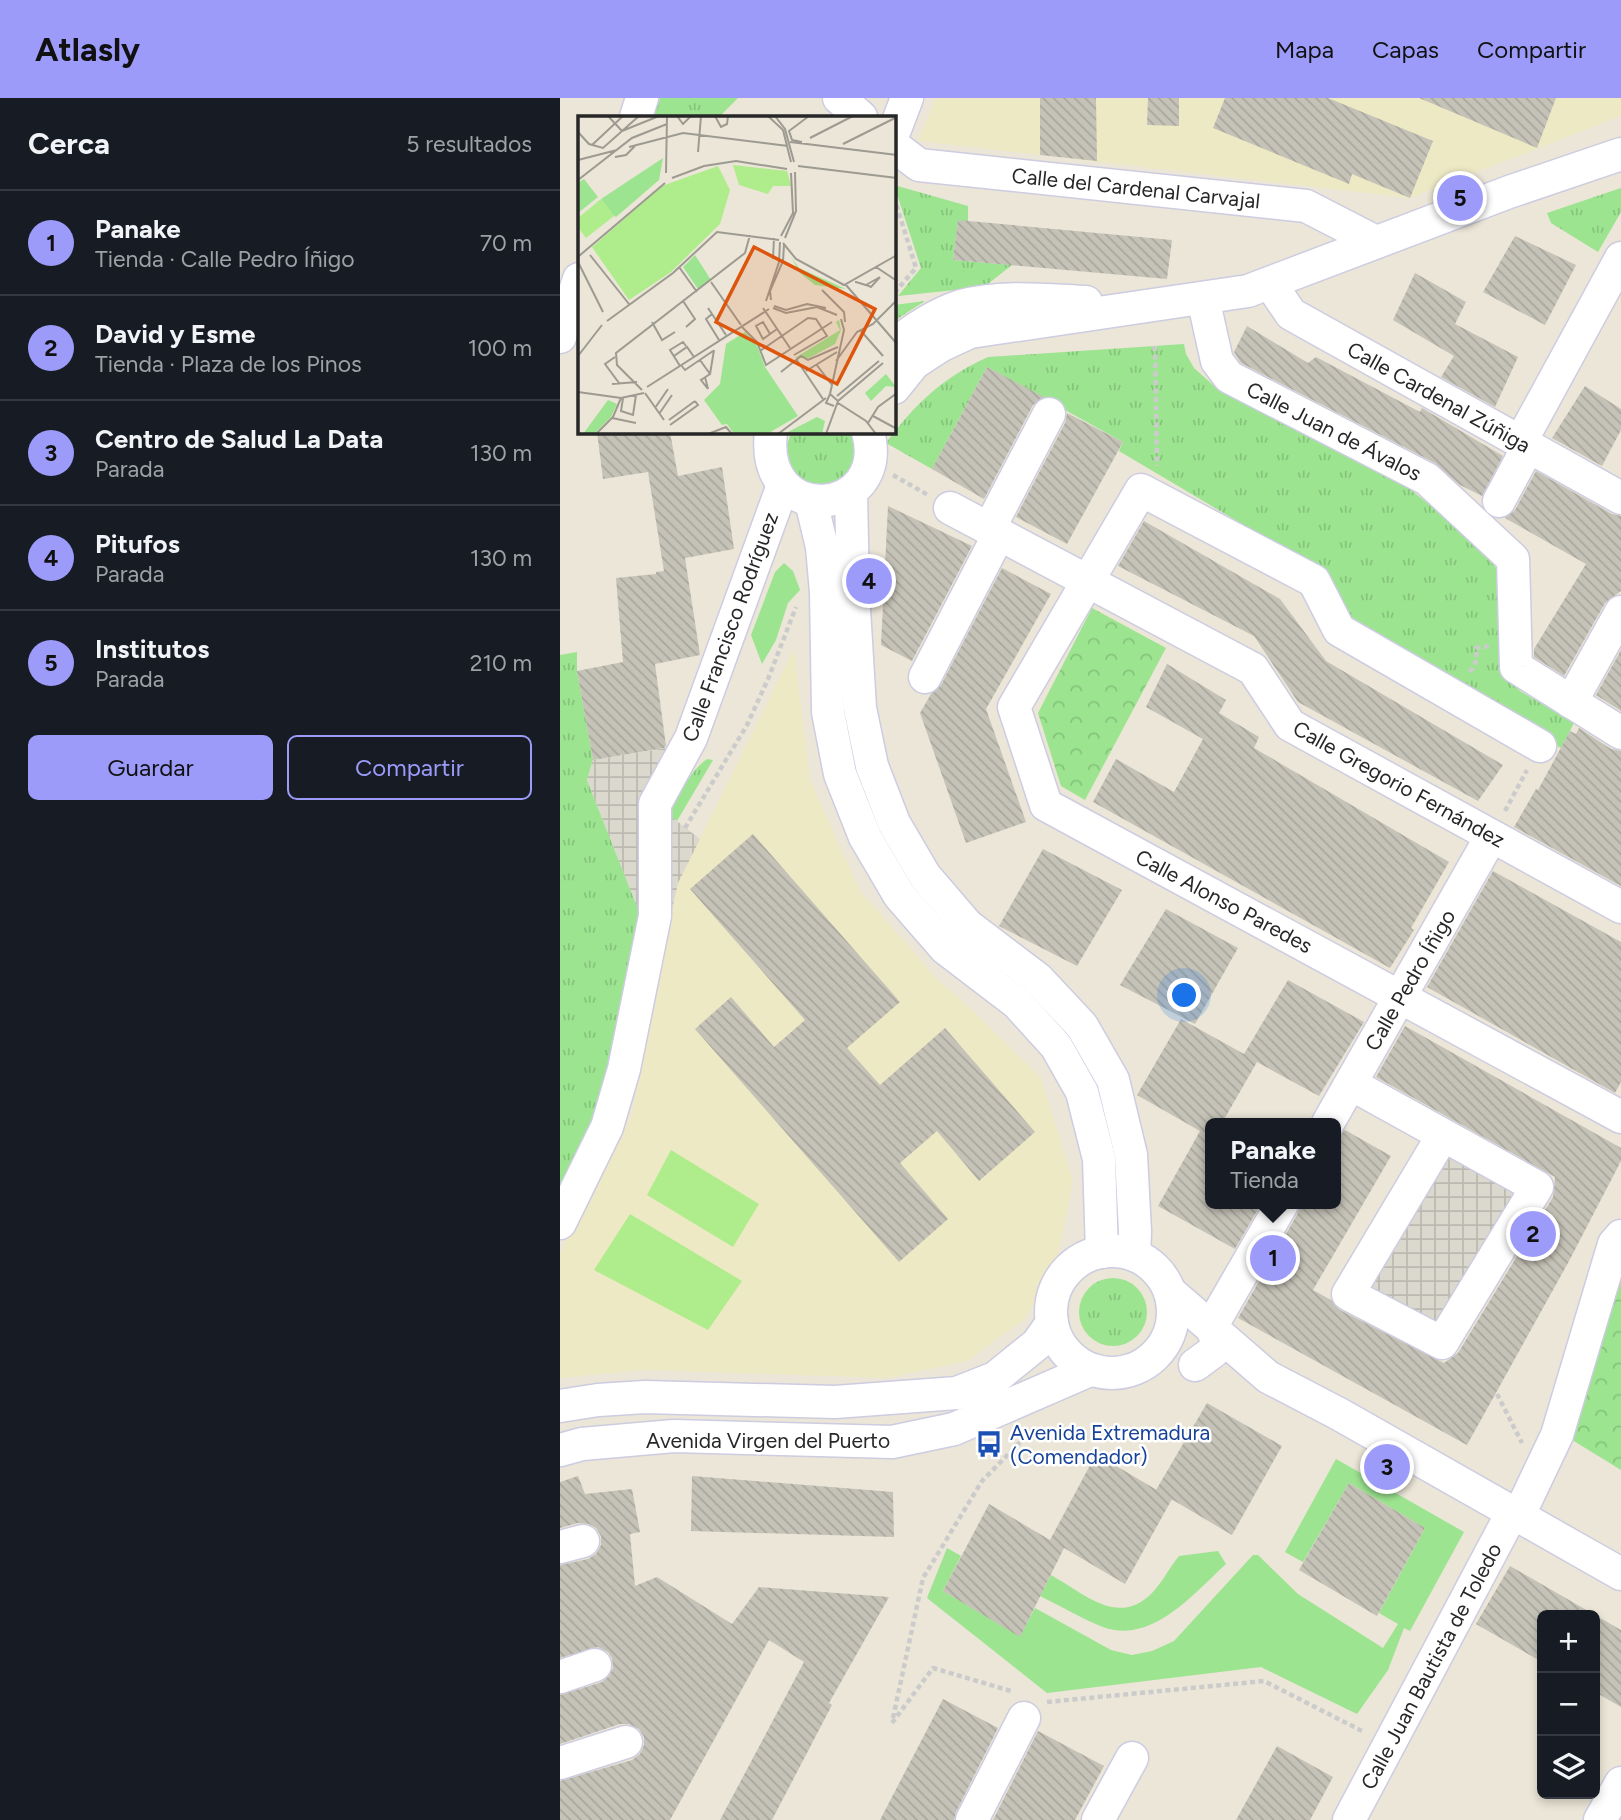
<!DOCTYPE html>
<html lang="es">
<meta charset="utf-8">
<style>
:root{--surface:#171b24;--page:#242831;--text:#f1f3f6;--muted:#9ea1a6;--line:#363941;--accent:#9c9bfa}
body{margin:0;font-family:Figtree,sans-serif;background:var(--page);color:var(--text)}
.controls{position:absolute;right:21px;bottom:21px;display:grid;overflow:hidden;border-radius:10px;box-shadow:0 4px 10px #0003}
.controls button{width:63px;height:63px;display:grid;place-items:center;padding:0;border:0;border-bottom:2px solid var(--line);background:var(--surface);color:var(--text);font:35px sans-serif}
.you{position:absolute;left:625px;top:898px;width:24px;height:24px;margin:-18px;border:5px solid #fff;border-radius:50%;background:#1a73e8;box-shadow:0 0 0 10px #1a73e833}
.badge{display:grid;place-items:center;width:46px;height:46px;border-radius:50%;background:var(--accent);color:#111;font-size:23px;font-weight:700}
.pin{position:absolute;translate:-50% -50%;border:4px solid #fff;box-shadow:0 2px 7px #0006}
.popup{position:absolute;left:645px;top:1020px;width:136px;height:91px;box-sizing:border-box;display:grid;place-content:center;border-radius:10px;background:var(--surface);filter:drop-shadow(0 2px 5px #0005);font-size:23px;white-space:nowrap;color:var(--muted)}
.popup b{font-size:26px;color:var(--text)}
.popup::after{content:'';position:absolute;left:50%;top:100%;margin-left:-14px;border:14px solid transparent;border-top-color:var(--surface)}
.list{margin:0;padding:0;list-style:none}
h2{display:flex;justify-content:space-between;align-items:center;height:91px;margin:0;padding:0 28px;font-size:30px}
h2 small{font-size:23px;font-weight:400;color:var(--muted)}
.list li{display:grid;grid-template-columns:46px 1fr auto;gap:21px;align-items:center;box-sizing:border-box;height:105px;padding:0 28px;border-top:2px solid var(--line)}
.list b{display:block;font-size:26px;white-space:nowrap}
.list p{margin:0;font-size:23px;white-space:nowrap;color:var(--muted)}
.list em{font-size:23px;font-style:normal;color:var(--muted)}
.actions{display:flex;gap:14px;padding:21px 28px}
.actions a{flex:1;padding:16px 0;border:2px solid var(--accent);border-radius:10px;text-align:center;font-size:24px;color:var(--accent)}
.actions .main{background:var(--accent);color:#111}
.icon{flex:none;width:38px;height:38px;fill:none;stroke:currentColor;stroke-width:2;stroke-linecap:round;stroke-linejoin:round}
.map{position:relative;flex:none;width:1061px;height:1722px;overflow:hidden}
header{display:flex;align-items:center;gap:42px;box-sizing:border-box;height:98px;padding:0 35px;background:var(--accent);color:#111}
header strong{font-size:33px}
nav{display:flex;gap:38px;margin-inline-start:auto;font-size:24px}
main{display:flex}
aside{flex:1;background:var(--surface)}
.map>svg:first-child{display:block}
.education{fill:#eee9c5}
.grass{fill:url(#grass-tufts)}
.park{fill:url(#park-crowns)}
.garden{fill:#9ce490}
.pitch{fill:#afec8b}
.plaza{fill:url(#plaza-grid)}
.building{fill:url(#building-back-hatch)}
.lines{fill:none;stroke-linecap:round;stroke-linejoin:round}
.minor-casing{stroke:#cdcce1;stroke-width:35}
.path{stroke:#cbcbcb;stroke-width:4.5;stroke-dasharray:5 3.5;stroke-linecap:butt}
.minor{stroke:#fff;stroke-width:32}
.labels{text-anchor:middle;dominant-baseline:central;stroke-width:5;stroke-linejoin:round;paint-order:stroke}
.street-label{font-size:21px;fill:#272727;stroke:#fff}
.transit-label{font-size:21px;fill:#164399;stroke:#fff;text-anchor:start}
.inset-road{fill:none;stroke:#9d9a91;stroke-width:2}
.view{fill:#de560d;fill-opacity:0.15;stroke:#de560d;stroke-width:3.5}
.inset-edge{fill:none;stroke:#272727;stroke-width:3.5}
</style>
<header>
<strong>Atlasly</strong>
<nav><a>Mapa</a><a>Capas</a><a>Compartir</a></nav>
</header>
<main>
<aside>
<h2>Cerca<small>5 resultados</small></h2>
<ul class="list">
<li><span class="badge">1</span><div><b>Panake</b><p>Tienda · Calle Pedro Íñigo</p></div><em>70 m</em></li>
<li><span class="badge">2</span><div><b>David y Esme</b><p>Tienda · Plaza de los Pinos</p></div><em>100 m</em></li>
<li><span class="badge">3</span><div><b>Centro de Salud La Data</b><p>Parada</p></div><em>130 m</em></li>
<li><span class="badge">4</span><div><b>Pitufos</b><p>Parada</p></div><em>130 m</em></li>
<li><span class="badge">5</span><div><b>Institutos</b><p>Parada</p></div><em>210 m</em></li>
</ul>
<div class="actions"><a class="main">Guardar</a><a>Compartir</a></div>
</aside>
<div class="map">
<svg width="1061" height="1722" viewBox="0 0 1061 1722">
<defs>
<pattern id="grass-tufts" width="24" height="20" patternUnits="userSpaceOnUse" patternTransform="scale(1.75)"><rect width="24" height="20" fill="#9ce490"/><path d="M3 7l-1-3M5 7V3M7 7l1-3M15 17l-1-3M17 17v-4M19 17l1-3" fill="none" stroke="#86c47c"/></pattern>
<pattern id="park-crowns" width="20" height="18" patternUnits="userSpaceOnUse" patternTransform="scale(1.75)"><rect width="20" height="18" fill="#9ce490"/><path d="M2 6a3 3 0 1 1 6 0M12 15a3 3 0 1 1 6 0" fill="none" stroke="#86c47c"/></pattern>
<pattern id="plaza-grid" width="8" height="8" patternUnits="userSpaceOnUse" patternTransform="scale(1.75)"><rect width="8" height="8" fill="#dbd8ce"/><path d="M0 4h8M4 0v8" fill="none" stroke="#bcb9b1"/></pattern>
<pattern id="building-back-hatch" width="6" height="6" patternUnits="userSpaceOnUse" patternTransform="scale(1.75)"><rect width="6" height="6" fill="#c5c2b7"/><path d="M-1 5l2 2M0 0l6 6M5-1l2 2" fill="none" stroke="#a9a79d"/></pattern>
</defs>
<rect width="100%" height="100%" fill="#ebe6d7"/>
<g class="education">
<path d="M376,0H1061V18L850,100L358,43Z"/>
<path d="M234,551L250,682L300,793L380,884L412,912L481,980L513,1083L495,1171L464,1222L407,1263L328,1280L84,1272L0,1280V1155L71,1018L118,785Z"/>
</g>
<g class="grass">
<path d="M100,0H178L159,19H94Z"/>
<path d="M334,87L408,108V124L398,123L393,162L452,167L424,189L338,198L361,170Z"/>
<path d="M1061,90V114L1038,154L991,125L987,115Z"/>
<path d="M365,203L334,223V207Z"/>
<path d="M624,246L626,256L634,270L661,294L846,388L871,408L931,464L938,472L946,578L960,593L1014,625L1001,650L782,521L758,471L559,353L563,344L427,269L372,371L326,345C356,305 382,280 428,259Z"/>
<path d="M232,334H290C296,346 296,354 292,366C275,412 207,378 232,334Z"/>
<path d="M17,554V573L33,662L27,682L80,816L45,1006L0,1111V557Z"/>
<path d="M147,661L153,662L117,723L108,717C119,697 129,674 147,661Z"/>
<circle cx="553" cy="1214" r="34"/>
</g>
<g class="park">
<path d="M532,510L606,550L525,702L501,688L478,615Z"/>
<path d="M1061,1162V1372L1009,1340Z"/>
</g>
<g class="garden">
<path d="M224,465L233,473L240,492L228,505L216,542L202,566L191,537L215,474Z"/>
<path d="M776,1361L904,1434L850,1533L844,1530L828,1572L797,1616L701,1569L487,1595L367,1500L387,1450L401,1458L383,1493L460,1538L475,1510L551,1552L572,1557L592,1553L614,1543L693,1457H698L738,1496L823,1550L838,1526L819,1515L865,1430L789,1385L743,1464L725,1454Z"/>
<path d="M658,1453L666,1466C634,1495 592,1547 543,1529C522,1521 501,1508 480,1498L491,1477C525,1496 559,1530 593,1494C603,1483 610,1469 619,1458Z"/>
</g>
<g class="pitch">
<path d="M111,1052L199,1106L173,1149L87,1097Z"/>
<path d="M70,1116L182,1183L148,1232L34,1172Z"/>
</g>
<g class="plaza">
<path d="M106,650L83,692L95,706L140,741L118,785L110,821L80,816L27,682L33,662Z"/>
<path d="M879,1052L958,1083L962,1102L889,1226L871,1230L811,1194L806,1173Z"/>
</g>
<g class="building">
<path d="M480,0H536L537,63L480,57Z"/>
<path d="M588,0H619V28L587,27Z"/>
<path d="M665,0H768L873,43L850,100L792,76L789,86L653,30Z"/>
<path d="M859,0H996L977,50Z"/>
<path d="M398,122L612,142L607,181L393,162Z"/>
<path d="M955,138L1016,167L985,227L923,194Z"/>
<path d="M855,175L906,204L895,226L958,259L935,309L881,279L894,258L833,222Z"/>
<path d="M687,228L748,265L756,259L860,314L862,310L943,358L922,398L900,387L875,365L681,265L674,254Z"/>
<path d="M427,269L484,299L473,307L424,401L372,371Z"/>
<path d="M1025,288L1061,311V332L1042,368L992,340Z"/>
<path d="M507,315L563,344L507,446L456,419L505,325Z"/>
<path d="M37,334H110L118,378L162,369L174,451L125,460L140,557L95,566L106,648L104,650L33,662L17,573L63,564L56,480L96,476V474L104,473L88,374L43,381Z"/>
<path d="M976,373L1052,416L1061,418V493L1045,505L1004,578L974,559V551L1026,466L945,420L955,412Z"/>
<path d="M328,408L412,448L352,563L321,547Z"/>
<path d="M584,423L720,501L766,563L943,667L918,703L738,604L694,538L558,468Z"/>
<path d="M442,470L491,496L426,611L466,724L406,745L360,615L371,596L381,587Z"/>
<path d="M1061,552V613L1036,597Z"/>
<path d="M607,566L666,602L659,615L699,639L694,650L889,764L851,830L854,832L830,870L533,704L556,661L614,694L643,641L586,609Z"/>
<path d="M1019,630L1051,651L1061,653V788L954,729L976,691L978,692L1010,633L1016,636Z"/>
<path d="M193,736L340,904L287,950L320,987L385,930L475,1034L419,1083L377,1033L340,1065L388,1121L339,1164L135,931L171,899L214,949L245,922L130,791Z"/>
<path d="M483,751L562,792L517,868L439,828Z"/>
<path d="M933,773L1061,844V984L1055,995L867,889Z"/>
<path d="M606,811L678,850L635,926L560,887Z"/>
<path d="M728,882L804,924L759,998L697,964L662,1025H650V1106H701L675,1151L598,1108L640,1033L577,997L621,921L684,956Z"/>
<path d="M845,928L1061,1050V1063L1008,1165L907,1347L678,1220L738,1115L740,1106H776V1041L785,1032L831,1058L753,1192L771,1202L780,1212L884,1265L898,1255L993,1099L995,1079L816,979Z"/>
<path d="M647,1305L722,1348L672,1437L596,1392Z"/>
<path d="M536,1356L612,1401L565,1486L504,1450L460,1539L383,1493L429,1406L490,1442Z"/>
<path d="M18,1378L25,1396L72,1391L80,1434L70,1436L75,1488L97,1479L172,1526L199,1489L329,1499L269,1605L272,1607L212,1722H160L244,1564L209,1542L110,1722H0V1683L72,1662L80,1656L84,1647V1639L79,1631L69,1626H60L0,1646V1597L42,1584L49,1578L53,1570L52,1560L48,1554L38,1549L0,1560V1467L28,1461L36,1456L41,1447V1438L36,1430L29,1426L18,1425L0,1430V1384Z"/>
<path d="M132,1378L333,1394L334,1439L131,1433Z"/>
<path d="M789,1385L865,1430L817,1518L739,1472Z"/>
<path d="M950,1468L1061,1532V1609L1035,1594V1517H982V1564L916,1526Z"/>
<path d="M383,1601L438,1630L396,1714L394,1722H320Z"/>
<path d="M478,1633L544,1668L515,1722H433Z"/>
<path d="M717,1648L773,1679L750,1722H676Z"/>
</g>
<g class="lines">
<defs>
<g id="minor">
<path d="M279,0L301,19"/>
<path d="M76,19L82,0"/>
<path d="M334,34L347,0"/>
<path d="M334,48L359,67L746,108L816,144"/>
<path d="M710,185L731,216L1061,400"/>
<path d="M643,200L657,263L669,279L867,381L953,461L956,569L1061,635"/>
<path d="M0,239L19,181"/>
<path d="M334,246C355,231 376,216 401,208C441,197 485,202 526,204"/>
<path d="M334,290L354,265L380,248L410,234L688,193L949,94L1061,56"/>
<path d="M211,334C199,432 331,419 308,334"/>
<path d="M960,345L1061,160"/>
<path d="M291,394L293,494L300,610L312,668L334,725L365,778L407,827L478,881L522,928L553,982L571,1057L575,1134L574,1157"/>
<path d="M251,403L262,449L266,494L268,614L280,676L305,739L339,797L385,850L457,905L496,948L522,994L539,1061L542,1154"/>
<path d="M939,403L968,349"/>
<path d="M390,410L693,571L730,627L1061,809"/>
<path d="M429,431L489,316"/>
<path d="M365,579L439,436"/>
<path d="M1011,604L1061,514"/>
<path d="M980,648L779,532L754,483L581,392L454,609L486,707L1061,1019"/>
<path d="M791,986L977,1089L882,1245L788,1196L883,1037"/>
<path d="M768,1025L931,739"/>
<path d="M0,1125L47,1029L64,971L95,818V706L131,640L223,387"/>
<circle cx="552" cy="1214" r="61"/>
<path d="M610,1194L708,1279L779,1316L1061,1476"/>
<path d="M635,1267L654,1253L657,1242L651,1229L722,1106"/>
<path d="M0,1308L38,1302L85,1299L275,1304L397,1295L435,1280L477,1246L492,1225"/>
<path d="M0,1352L22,1346L114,1338L332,1344L394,1331L530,1272"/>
<path d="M958,1419L997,1337L1054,1146L1061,1138"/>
<path d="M0,1449L23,1443"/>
<path d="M0,1579L35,1567"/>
<path d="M0,1665L66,1644"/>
<path d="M412,1722L464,1620"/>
<path d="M538,1722L572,1660"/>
<path d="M789,1722L952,1415"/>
<path d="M1040,1722L1061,1685"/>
</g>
</defs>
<use href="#minor" class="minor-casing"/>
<g class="path">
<path d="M334,99L356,170L334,195"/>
<path d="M595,248L597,368"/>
<path d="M333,377L368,397"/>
<path d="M910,574L917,562L916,550L930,548"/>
<path d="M945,713L967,672"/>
<path d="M125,730L187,627L208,581L236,509"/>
<path d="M937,1296L962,1345"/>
<path d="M487,1604L704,1583L804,1634"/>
<path d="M333,1620L363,1480L422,1383L474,1330"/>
<path d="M332,1625L373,1570L451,1593"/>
</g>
<use href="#minor" class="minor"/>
</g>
<defs>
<symbol id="bus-bare" viewBox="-9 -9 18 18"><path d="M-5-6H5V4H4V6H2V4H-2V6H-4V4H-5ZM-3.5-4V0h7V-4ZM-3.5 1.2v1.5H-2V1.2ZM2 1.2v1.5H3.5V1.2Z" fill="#1a4fb4" stroke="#fff" stroke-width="2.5" paint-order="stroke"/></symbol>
</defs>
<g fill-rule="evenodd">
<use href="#bus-bare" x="410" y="1327" width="38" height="38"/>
</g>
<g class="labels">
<g class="street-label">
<text transform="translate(576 90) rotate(6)">Calle del Cardenal Carvajal</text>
<text transform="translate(879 299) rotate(29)">Calle Cardenal Zúñiga</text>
<text transform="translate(774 333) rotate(27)">Calle Juan de Ávalos</text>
<text transform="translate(170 529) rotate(-70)">Calle Francisco Rodríguez</text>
<text transform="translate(839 686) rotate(29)">Calle Gregorio Fernández</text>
<text transform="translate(664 803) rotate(28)">Calle Alonso Paredes</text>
<text transform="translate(850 882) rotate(-60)">Calle Pedro Íñigo</text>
<text x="208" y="1342">Avenida Virgen del Puerto</text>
<text transform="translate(871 1568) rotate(-62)">Calle Juan Bautista de Toledo</text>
</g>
<g class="transit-label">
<text x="450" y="1334">Avenida Extremadura<tspan x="450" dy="24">(Comendador)</tspan></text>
</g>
</g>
<g transform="translate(18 18)">
<rect width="318" height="318" fill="#ebe6d7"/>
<path d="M213,141L221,152L268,173L237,169L222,157ZM261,204L263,214L257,228L231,242H217L262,214L258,206Z" fill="#9ce490"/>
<path d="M85,42L81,64L38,101L35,99L23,83ZM6,63L20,81L0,97V67ZM117,139L133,164L120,173L105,151ZM167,216L178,227L187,251L220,300L189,318H156L149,308L144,309L126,284L142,268L148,228ZM308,258L318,271L308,270L293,285L287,277ZM30,284L39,288L33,301L16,318H5ZM239,301L247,305L244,318H206Z" fill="#9ce490"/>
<path d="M155,49L209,55L213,70H195L190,78L161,69ZM140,50L152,74L142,108L93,156L51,184L14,131L84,70ZM23,83L36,100L8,122L0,111V102Z" fill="#afec8b"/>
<path class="inset-road" d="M30,0L44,15L81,0M99,0L105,8L113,0M137,0L143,11L149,8L150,0M190,0L205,14L213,46M197,0L207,13L216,46M0,16L11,28L25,32L61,0M232,22L275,0M212,26L319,39M224,26L214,24L211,15L231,0M265,28L319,1M14,29L45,0M51,31L105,17L210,30M120,36L123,0M37,41L48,39L57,30M0,44L39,34M220,50L319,62M88,57L89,0M94,62L126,50L158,45L209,53M0,64L54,22L89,8M203,120L215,97L213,57M207,122L218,95L217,56M205,127L218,143L266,169L319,139M12,139L51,188M1,140L87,67M195,143L196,122M0,146L25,196M101,151L119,176M298,151L319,165M133,166L163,209M277,166H278L291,170L293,171L302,161L288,169M268,169L319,228M244,174L266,196L267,206M193,184L192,175L205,145L206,129M105,185L117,203L108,211M188,185L201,146L202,126M196,190L208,194L229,188L248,192M130,192L148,219M185,192L212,232M195,192L208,197L239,191L259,199M134,198L128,203L141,224M29,205L95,157L139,116L201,124M74,206L84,224L97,216M163,210L179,226L188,249L254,206M283,215L305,240M192,218L185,206L178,210L185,223L199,213M182,235L230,202L238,203L249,220L216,239M0,240L24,209M96,240L109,231L116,241M37,241L27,248L41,267M218,243L245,283M122,244L132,258L123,264L130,273L127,261M258,245L279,216L295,208L319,184M238,248L254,269M103,249L107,254L135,235M102,250L92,234L105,226L108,230M228,255L259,236M203,256L223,240L230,244L260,231M132,258L136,234M34,268L59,266M69,271L191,193M64,274L39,249L38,237L167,137L172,119M0,276L43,282L66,277M67,277L86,304M252,278L266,214L263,203M259,280L301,245M45,282L43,295L55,299L58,279M260,285L305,247M260,287L288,305L298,318M77,292L90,273M81,298L94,279M295,300L319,313M34,302L58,307M91,304L117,285M290,307L300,291L319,277M92,309L120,289L117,285M18,318L35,301L43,282M130,318L148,311L154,318M200,318L248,282M248,318L260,285L252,278L248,287L256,290"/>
<path class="view" d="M176,131L297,193L259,268L138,206Z"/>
<rect width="318" height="318" class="inset-edge"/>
</g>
</svg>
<div class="controls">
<button>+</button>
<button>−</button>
<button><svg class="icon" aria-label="layers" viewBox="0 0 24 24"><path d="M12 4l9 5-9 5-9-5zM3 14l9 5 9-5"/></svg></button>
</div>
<div class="you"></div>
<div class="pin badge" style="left:713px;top:1160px">1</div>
<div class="popup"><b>Panake</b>Tienda</div>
<div class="pin badge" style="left:973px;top:1136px">2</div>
<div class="pin badge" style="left:827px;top:1369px">3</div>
<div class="pin badge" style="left:309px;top:483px">4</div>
<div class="pin badge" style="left:900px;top:100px">5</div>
</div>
</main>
